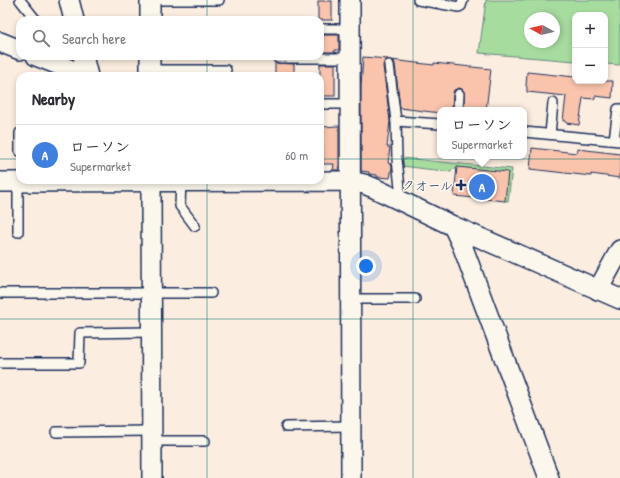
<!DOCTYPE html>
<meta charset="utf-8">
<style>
:root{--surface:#fff;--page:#f7f7f7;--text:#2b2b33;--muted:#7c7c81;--line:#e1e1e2;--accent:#1b2f5e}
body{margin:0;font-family:"Patrick Hand","Klee One",sans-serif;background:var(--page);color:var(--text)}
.controls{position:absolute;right:12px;top:12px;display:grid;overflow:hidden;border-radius:8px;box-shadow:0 2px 6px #0003}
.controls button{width:36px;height:36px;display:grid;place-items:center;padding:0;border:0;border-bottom:1px solid var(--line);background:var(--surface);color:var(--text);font:20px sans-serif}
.compass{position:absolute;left:524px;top:12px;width:36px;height:36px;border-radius:50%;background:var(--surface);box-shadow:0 2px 6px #0003;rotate:278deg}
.you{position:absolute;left:366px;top:266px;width:14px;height:14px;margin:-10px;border:3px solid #fff;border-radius:50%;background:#1a73e8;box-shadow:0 0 0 6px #1a73e833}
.badge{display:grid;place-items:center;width:26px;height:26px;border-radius:50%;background:var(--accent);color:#fff;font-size:13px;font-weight:700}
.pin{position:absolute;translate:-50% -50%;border:2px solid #fff;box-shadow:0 1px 4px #0006}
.popup{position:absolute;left:437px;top:107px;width:90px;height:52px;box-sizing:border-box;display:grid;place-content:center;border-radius:8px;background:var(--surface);filter:drop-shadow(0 1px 3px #0005);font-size:13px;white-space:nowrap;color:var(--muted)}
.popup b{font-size:15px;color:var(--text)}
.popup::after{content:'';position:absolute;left:50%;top:100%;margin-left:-8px;border:8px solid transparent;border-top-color:var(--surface)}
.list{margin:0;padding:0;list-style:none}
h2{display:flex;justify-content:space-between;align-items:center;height:52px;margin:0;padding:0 16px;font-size:17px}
h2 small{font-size:13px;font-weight:400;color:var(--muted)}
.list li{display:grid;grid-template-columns:26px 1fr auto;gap:12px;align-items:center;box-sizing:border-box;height:60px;padding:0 16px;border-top:1px solid var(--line)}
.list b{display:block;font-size:15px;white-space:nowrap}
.list p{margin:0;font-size:13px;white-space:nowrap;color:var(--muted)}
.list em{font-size:13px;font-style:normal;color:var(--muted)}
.icon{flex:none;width:22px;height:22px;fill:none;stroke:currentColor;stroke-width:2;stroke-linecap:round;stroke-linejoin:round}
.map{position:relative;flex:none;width:620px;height:478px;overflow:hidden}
.search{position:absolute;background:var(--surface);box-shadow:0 2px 6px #0003;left:16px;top:16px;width:308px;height:44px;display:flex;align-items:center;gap:10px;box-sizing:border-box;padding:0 14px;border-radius:12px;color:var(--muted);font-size:15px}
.panel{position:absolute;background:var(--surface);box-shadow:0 2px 6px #0003;left:16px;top:72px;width:308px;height:112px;border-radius:12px}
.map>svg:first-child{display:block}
.green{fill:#a7dc9f;stroke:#61867e;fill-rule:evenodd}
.building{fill:#fac4ac;stroke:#1b2f5e}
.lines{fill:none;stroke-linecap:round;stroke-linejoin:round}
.lane-casing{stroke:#1b2f5e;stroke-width:12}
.street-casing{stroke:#1b2f5e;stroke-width:22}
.lane{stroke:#fbf7ec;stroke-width:9}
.street{stroke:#fbf7ec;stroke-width:19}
.grid{fill:none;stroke:#0f766e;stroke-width:1;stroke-opacity:0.55}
.poi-dot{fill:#1b2f5e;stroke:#fbf7ec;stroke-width:1.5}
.labels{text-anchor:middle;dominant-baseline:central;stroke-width:3;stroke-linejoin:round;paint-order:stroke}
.poi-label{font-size:13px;fill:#1b2f5e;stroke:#fbf7ec;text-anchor:end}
</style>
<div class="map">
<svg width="620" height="478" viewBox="0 0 620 478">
<rect width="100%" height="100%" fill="#fbeddf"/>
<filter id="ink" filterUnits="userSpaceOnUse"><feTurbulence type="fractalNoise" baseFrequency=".025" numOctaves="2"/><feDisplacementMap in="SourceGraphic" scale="8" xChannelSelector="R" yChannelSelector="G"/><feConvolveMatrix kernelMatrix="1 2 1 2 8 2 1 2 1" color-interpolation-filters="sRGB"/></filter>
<g filter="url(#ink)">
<g class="green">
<path d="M486,0H620V65L605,64V15H575V61L479,53ZM530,18H554V42H530Z"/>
<path d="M402,158L512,169L508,201H505L457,169H452L451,172L402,166Z"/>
</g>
<g class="building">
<rect x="318" y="1" width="14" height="19"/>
<path d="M323,35H339V50H335V52H323Z"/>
<path d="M363,57L388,59L384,62L383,66L390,121L387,147H390L388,163L391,164L392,167L390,178L377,177V175L369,174V172L361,171V87Z"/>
<path d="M391,60L434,65V63L491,69L486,110H464V92L462,89L459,88L454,90L453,93L452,110H440V113L400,108L395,64L394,61Z"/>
<path d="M275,63L294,64V76H275Z"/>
<rect x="320" y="64" width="15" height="32"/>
<path d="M527,72L575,77V81H613L612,98L595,96V99L583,98L579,125L566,123V121H563L566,96L527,92V87L526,86Z"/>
<path d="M339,126V170H333L334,164H323V146H320V127Z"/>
<path d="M532,148L577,153L578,149L620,154V178L591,174V176L530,169Z"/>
<path d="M457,167L508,172L505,201L454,196Z"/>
</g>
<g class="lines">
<defs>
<g id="lane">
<path d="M20,0L36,20"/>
<path d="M150,0H219"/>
<path d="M418,0L459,7L461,6L463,0"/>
<path d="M320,29H350"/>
<path d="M278,58H350"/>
<path d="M389,65L396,121L440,124"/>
<path d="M150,70H226"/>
<path d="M320,104H350"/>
<path d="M458,110L459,94"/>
<path d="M396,121L397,159L400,188L399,200"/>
<path d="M524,132L620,141"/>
<path d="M20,133V151"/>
<path d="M550,134L553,103"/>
<path d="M614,140L618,109"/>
<path d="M181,181L180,206L195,226"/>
<path d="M18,232V190L19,180"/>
<path d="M0,293H211"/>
<path d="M351,299H415"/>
<path d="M0,363H79L80,333L151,332"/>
<path d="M286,427L351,426"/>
<path d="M56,432L152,431"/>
<path d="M152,441H205"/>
</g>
<g id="street">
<path d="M69,0L74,20"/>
<path d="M150,0V20"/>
<path d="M350,0L351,478"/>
<path d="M0,42L20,50"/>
<path d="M36,56L87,76"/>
<path d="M83,56L88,76"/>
<path d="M150,56V76"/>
<path d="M151,180L152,478"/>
<path d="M0,182L350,181L364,184L374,188L453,226L620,299"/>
<path d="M453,226L462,245L549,478"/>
<path d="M598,290L620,250"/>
</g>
</defs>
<use href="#lane" class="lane-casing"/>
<use href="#street" class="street-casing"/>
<use href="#lane" class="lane"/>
<use href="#street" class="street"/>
</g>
</g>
<path class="grid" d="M207,0V20M413,0V478M207,56V76M0,159H20M320,159H620M207,180V478M0,319H620"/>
<path class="poi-dot" d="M459 179h4v4h4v4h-4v4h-4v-4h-4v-4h4z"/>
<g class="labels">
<g class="poi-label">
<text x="453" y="185">クオール</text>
</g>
</g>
</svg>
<div class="controls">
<button>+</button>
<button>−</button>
</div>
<svg class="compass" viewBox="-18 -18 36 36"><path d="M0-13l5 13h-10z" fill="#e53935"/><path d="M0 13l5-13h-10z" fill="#7c7c81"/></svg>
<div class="you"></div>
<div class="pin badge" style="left:482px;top:187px;background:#3f7fe0">A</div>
<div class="popup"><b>ローソン</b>Supermarket</div>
<div class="search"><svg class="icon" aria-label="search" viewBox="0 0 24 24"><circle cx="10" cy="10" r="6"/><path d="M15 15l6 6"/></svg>Search here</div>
<section class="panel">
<h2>Nearby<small></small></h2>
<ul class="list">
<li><span class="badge" style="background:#3f7fe0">A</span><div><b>ローソン</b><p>Supermarket</p></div><em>60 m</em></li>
</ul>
</section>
</div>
